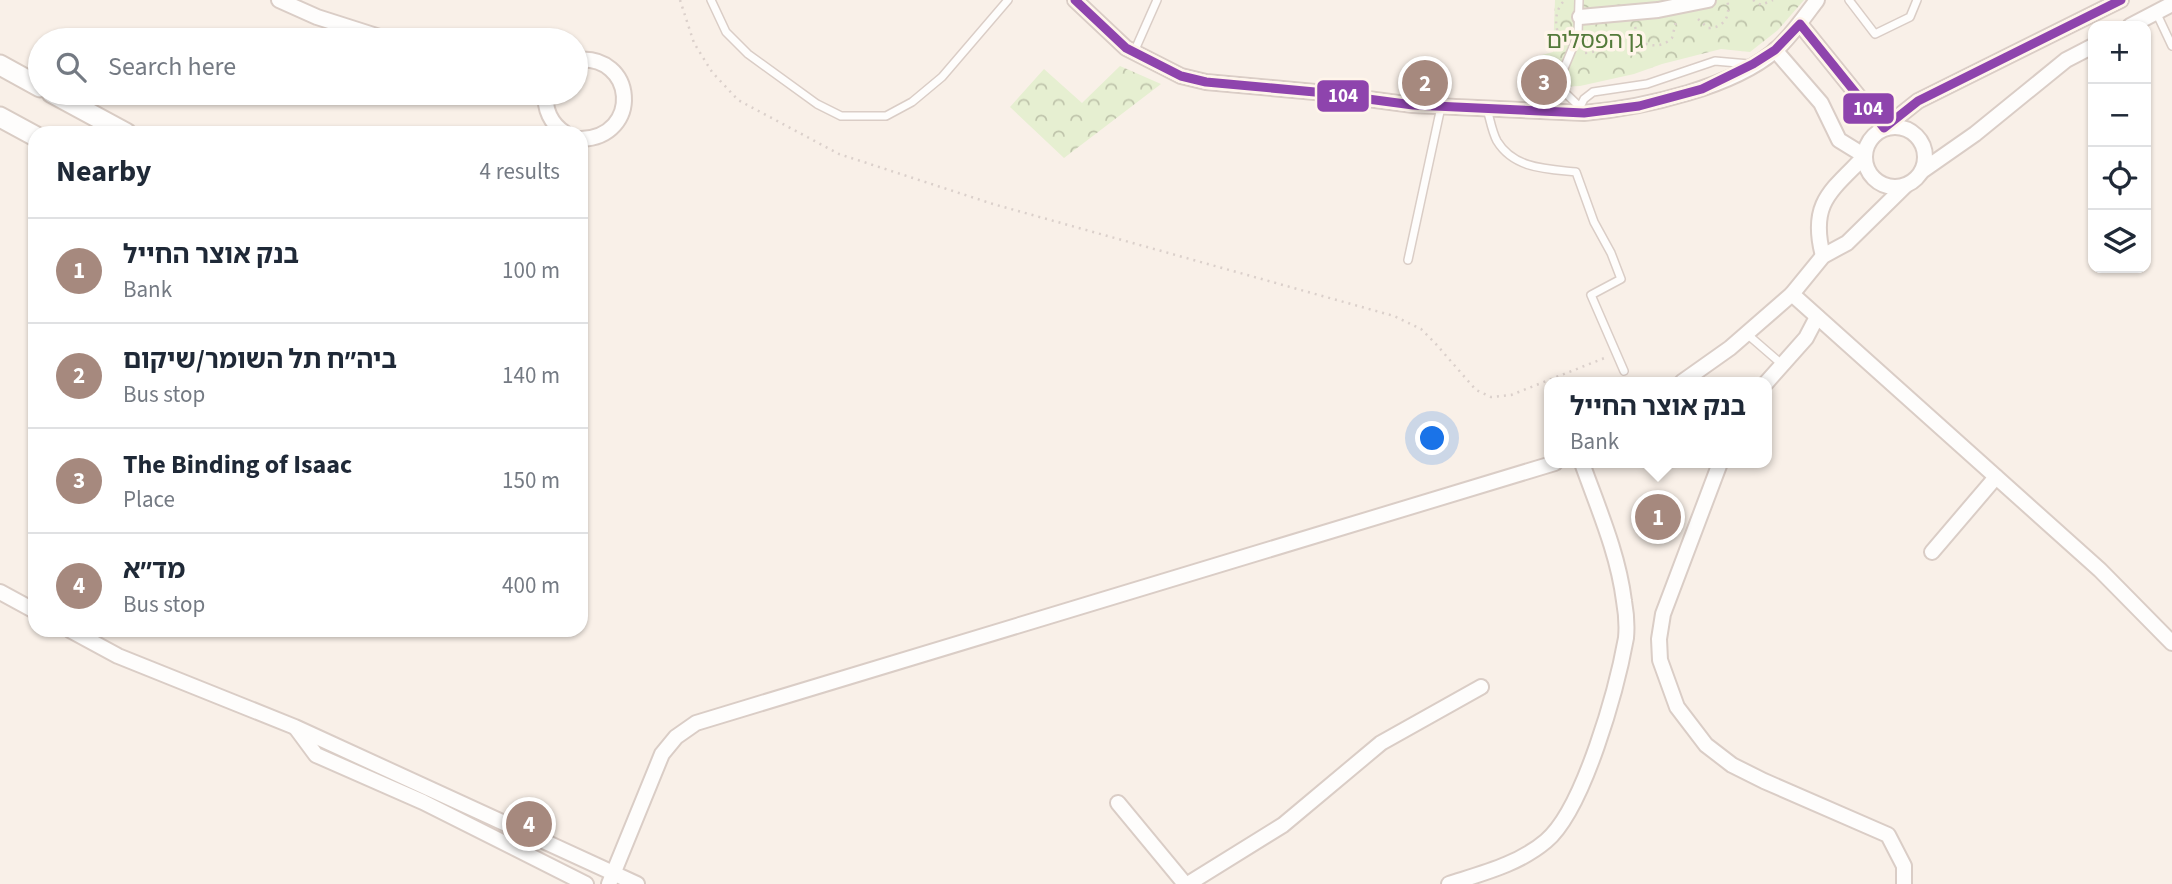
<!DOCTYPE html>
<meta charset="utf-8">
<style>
:root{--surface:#fff;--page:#f6f6f7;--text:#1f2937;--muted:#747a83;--line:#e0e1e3;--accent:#a6897e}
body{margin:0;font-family:"Source Sans 3","Noto Sans Hebrew",sans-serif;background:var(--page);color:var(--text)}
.controls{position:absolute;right:21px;top:21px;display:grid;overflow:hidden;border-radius:14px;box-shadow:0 2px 5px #0004}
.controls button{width:63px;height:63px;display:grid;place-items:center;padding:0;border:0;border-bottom:2px solid var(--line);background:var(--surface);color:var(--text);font:35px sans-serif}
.you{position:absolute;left:1433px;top:439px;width:24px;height:24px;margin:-18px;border:5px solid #fff;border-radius:50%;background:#1a73e8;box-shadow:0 0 0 10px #1a73e833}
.badge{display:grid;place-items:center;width:46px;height:46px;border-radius:50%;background:var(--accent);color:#fff;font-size:23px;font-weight:700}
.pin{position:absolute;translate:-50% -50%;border:4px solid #fff;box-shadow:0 2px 7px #0006}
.popup{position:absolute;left:1544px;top:377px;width:228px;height:91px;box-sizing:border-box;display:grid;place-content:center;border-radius:14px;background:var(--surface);filter:drop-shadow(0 2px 5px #0005);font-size:23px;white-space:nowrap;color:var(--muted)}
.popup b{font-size:26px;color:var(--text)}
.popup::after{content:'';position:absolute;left:50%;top:100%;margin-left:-14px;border:14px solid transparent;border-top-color:var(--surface)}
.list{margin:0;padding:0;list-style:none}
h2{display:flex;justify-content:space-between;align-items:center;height:91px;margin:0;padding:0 28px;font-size:30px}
h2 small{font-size:23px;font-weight:400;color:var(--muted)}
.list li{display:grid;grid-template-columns:46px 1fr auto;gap:21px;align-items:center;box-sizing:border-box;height:105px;padding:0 28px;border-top:2px solid var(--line)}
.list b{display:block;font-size:26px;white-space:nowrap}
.list p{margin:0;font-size:23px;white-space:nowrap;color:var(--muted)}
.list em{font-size:23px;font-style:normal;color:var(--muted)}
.icon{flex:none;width:38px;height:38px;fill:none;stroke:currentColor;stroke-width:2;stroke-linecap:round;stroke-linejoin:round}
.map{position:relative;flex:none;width:2172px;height:884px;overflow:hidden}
.search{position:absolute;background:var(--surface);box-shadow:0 2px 5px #0004;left:28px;top:28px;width:560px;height:77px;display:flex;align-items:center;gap:18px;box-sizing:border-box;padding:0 24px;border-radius:38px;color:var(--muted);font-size:26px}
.panel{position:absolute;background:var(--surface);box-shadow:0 2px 5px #0004;left:28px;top:126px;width:560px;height:511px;border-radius:21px}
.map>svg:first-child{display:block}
.forest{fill:url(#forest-crowns)}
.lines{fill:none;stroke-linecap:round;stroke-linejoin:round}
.lane-casing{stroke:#dacdc6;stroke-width:10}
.street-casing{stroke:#dacdc6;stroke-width:18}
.secondary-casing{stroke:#d9ccc4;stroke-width:23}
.path{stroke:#dbd0cb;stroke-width:2.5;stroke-dasharray:2 5;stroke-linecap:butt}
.lane{stroke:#fefdfc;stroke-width:7}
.street{stroke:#fefdfc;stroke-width:14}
.secondary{stroke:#fefdfc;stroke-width:19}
.bus-1-casing{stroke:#fff5ea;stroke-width:14}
.bus-1{stroke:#8e44ad;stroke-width:9}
.labels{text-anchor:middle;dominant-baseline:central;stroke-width:7;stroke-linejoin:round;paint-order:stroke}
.park-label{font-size:23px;fill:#547a3a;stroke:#fff5ea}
.line-badge{stroke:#fff5ea;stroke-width:2.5}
.badge-label{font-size:19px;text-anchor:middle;font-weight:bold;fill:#fff}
</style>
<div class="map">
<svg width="2172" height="884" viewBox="0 0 2172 884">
<defs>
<pattern id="forest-crowns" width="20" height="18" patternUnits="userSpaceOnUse" patternTransform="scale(1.75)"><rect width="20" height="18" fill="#e6efd1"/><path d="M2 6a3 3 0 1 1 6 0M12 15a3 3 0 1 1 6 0" fill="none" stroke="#bfc4ab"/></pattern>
</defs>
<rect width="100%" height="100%" fill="#f9f0e8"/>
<g class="forest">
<path d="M1555,0H1804L1778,30L1750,52L1721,49L1662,64L1634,74L1580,86L1541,88L1542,55L1553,52Z"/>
<path d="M1120,66L1161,84L1064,158L1010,107L1044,69L1082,103Z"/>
</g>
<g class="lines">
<defs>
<g id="lane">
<path d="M711,0L726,32L748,54L817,104L841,116H886L912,102L942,77L1008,0"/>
<path d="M1579,0L1578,35L1560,78L1561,89L1580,107"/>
<path d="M1849,0L1875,34L1910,17L1917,0"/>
<path d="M2156,12L2172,46"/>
<path d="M1134,52L1157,0"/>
<path d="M1487,109C1490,119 1492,132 1497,141C1514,169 1547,169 1576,172L1594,222L1611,253L1621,279L1591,295L1624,371"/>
<path d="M1577,113L1584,99L1593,92L1647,84L1715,61L1749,64"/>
<path d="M1408,260L1441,107"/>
<path d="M1747,334L1777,360"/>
</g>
<g id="street">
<path d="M279,0L317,17L389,40"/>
<path d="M1075,0L1126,48L1181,76L1206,82L1315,92L1413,105L1584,113C1641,108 1738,87 1780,46C1794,32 1805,16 1817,0"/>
<path d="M1580,17L1658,10L1708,0"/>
<path d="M1800,24L1884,128L1918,101L2121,0"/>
<path d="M2130,26L2172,4"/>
<path d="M1775,50L1821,103L1839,140L1865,156C1831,191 1809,203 1823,256"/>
<path d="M576,60C636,53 642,137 581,139"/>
<path d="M546,93C544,109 551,124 565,133"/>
<circle cx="1895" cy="157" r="30"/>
<path d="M1922,171L1975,134L2066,60L2093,46"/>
<path d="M1792,294L2100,570L2172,643"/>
<path d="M1682,382L1730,348L1792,294L1823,256L1847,243L1905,186"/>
<path d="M1766,383L1806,338L1817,317"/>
<path d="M1720,463L1663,614L1659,639L1660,660L1677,707L1706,745L1732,765L1764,781L1888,835L1904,866V884"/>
<path d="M1932,552L1996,477"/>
<path d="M0,592L35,611"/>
<path d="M70,630L118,656L295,727L637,884"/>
<path d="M296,728L316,755L423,802L586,884"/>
<path d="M1118,803L1185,884"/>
<path d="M609,884L662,754L676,737L696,723L1555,463"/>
<path d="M1188,884L1283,825L1381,743L1481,687"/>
<path d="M1449,884C1483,873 1519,864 1546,841C1584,809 1617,688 1626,638C1627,627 1626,612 1624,601C1618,553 1598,508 1582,463"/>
</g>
<g id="secondary">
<path d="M0,65L40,87"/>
<path d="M52,93L126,133"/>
<path d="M0,117L35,136"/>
</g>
</defs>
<use href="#lane" class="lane-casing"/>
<use href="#street" class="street-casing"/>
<use href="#secondary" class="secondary-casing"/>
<g class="path">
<path d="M680,0L694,43L712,72L738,100L839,154L993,204L1394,316L1421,329L1435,343L1476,390L1491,397L1511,395L1607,357"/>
<path d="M1753,0L1761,5L1773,0"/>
<path d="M1698,19L1708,28C1725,28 1731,15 1727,0"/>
<path d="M1635,27L1641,42C1652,47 1663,47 1672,38L1676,22"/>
<path d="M1563,43C1554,30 1553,11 1565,0"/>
<path d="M1585,53C1600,52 1609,45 1612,31"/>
</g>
<use href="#lane" class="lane"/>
<use href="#street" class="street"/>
<use href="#secondary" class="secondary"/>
<defs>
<path id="bus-1" d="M1075,0L1126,48L1181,76L1206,82L1315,92L1413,105L1584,113L1639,106L1702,89L1753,64L1775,50L1800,24L1884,128L1918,101L2121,0"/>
</defs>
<use href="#bus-1" class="bus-1-casing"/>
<use href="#bus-1" class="bus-1"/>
</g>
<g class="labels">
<g class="park-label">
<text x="1595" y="40">גן הפסלים</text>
</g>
</g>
<g class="line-badge">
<rect x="1316" y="79" width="54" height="34" rx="7" fill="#8e44ad"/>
<rect x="1842" y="92" width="53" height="33" rx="7" fill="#8e44ad"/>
</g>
<g class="badge-label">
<text x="1343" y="102">104</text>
<text x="1868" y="115">104</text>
</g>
</svg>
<div class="controls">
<button>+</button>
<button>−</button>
<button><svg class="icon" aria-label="locate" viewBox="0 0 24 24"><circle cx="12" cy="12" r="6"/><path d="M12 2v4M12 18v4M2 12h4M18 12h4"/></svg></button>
<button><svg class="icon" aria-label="layers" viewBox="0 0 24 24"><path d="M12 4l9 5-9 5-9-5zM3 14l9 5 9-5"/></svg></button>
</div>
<div class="you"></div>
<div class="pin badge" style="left:1658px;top:517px">1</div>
<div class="popup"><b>בנק אוצר החייל</b>Bank</div>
<div class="pin badge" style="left:1425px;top:83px">2</div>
<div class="pin badge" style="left:1544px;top:82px">3</div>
<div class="pin badge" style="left:529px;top:824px">4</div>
<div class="search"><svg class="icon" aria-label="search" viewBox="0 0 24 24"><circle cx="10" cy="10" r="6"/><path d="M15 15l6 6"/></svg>Search here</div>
<section class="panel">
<h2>Nearby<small>4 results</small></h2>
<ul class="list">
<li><span class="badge">1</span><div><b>בנק אוצר החייל</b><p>Bank</p></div><em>100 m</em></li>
<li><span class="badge">2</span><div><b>ביה״ח תל השומר/שיקום</b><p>Bus stop</p></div><em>140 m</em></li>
<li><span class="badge">3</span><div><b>The Binding of Isaac</b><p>Place</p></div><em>150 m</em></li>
<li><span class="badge">4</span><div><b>מד״א</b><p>Bus stop</p></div><em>400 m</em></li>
</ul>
</section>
</div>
